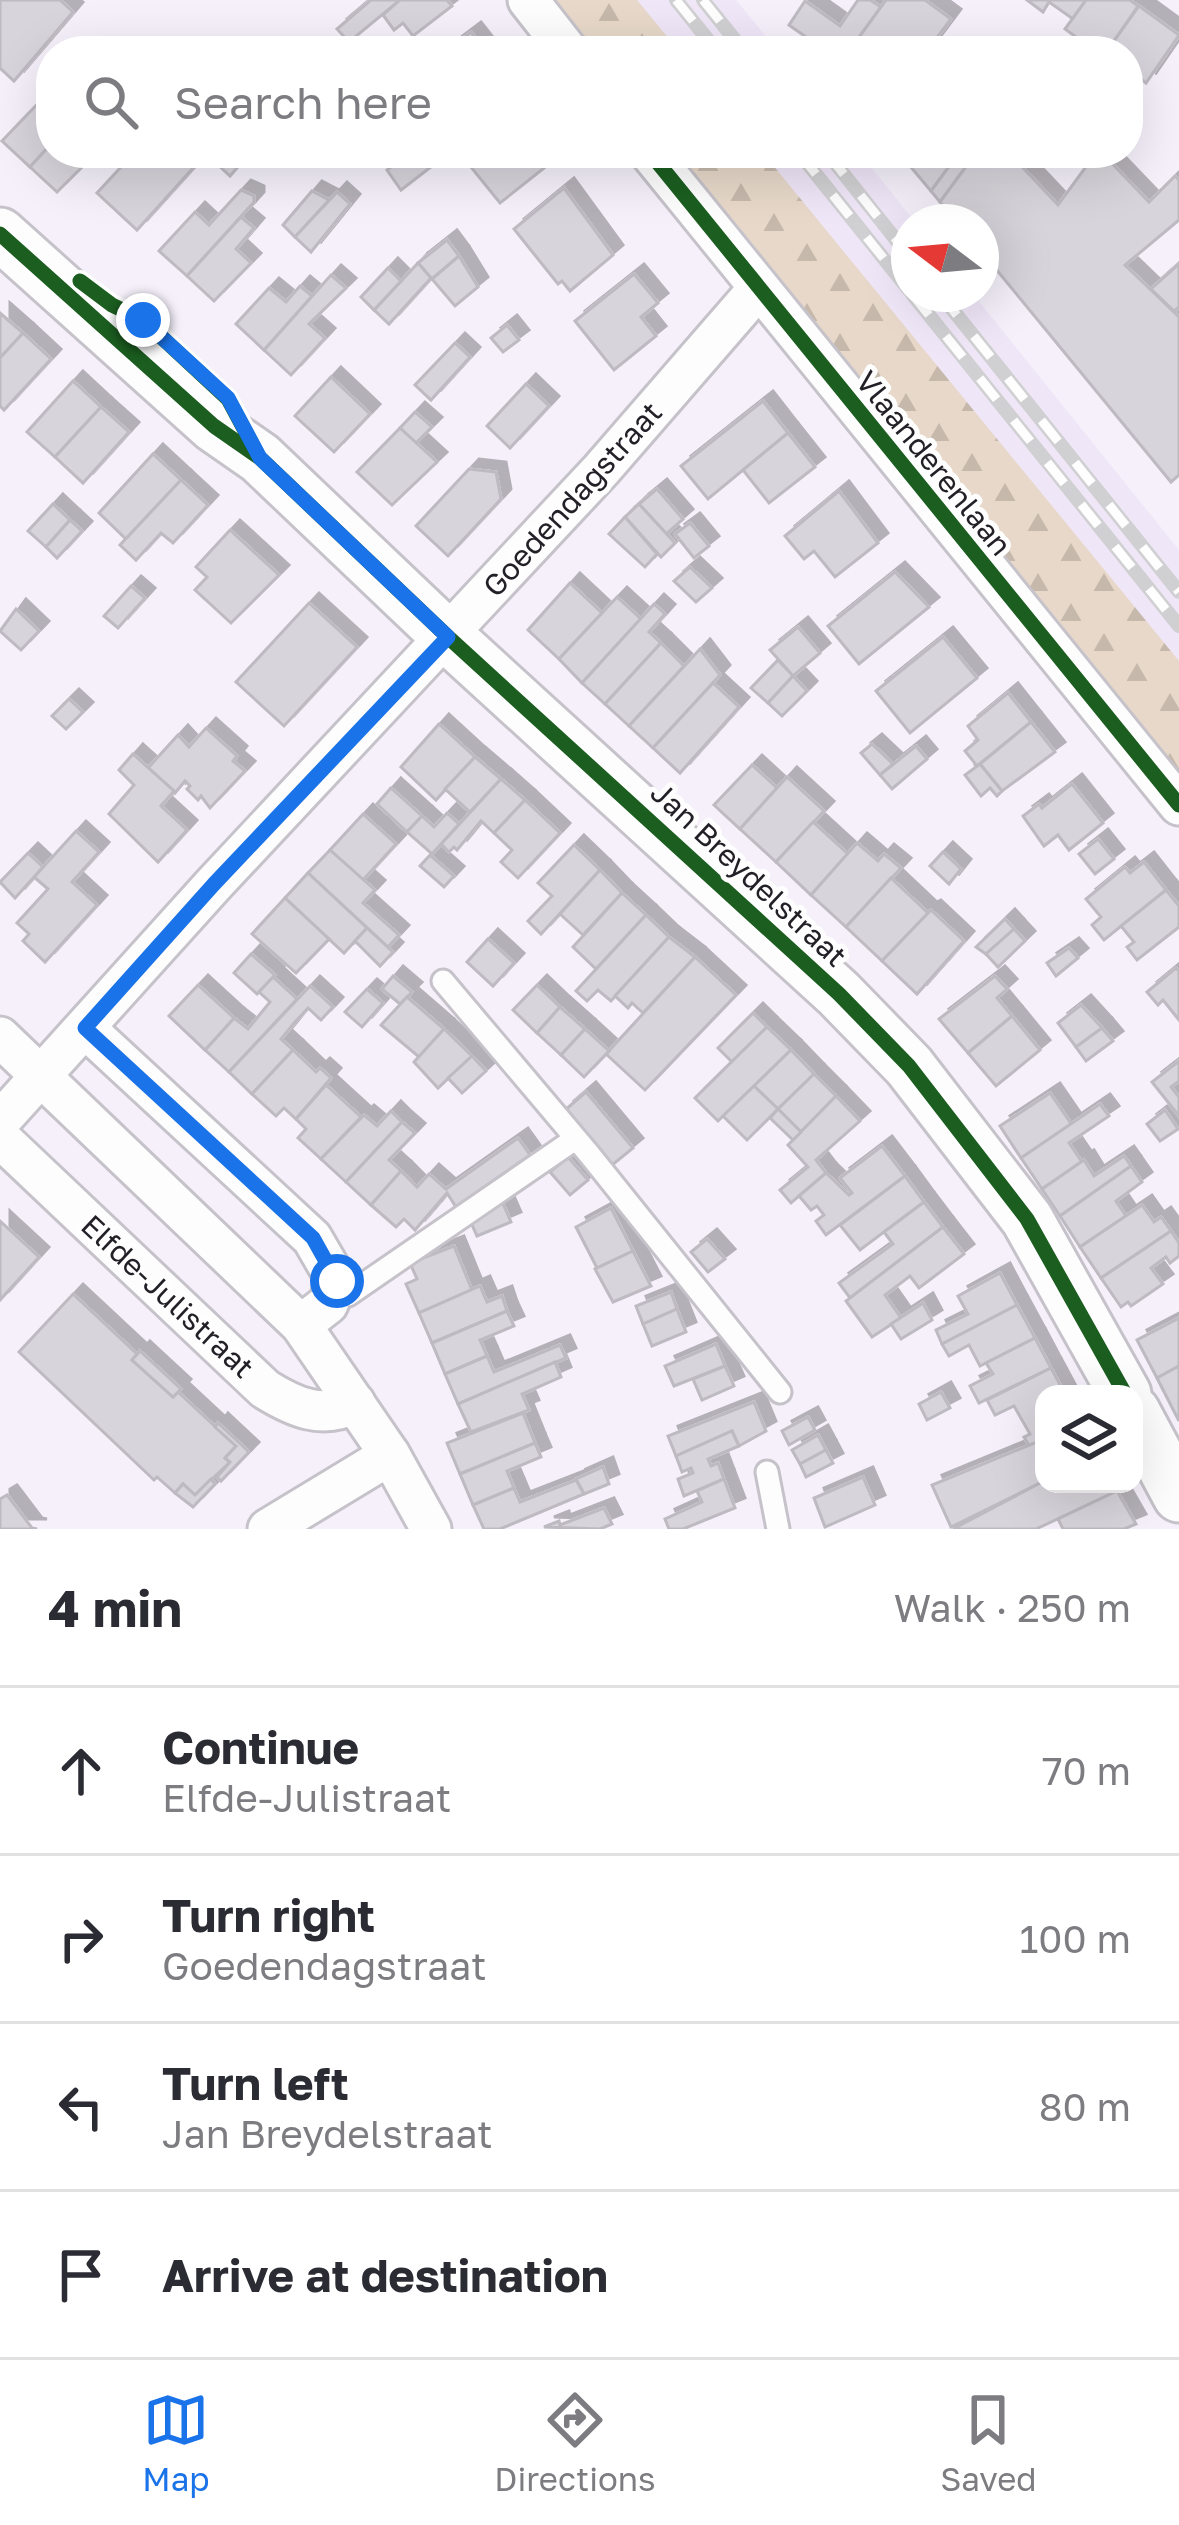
<!DOCTYPE html>
<meta charset="utf-8">
<style>
:root{--surface:#fff;--page:#f7f7f7;--text:#2b2b33;--muted:#7c7c81;--line:#e1e1e2;--accent:#1a73e8}
body{margin:0;font-family:"Golos Text",sans-serif;background:var(--page);color:var(--text)}
.controls{position:absolute;right:36px;bottom:36px;display:grid;overflow:hidden;border-radius:24px;box-shadow:0 12px 48px #0002}
.controls button{width:108px;height:108px;display:grid;place-items:center;padding:0;border:0;border-bottom:3px solid var(--line);background:var(--surface);color:var(--text);font:60px sans-serif}
.compass{position:absolute;left:891px;top:204px;width:108px;height:108px;border-radius:50%;background:var(--surface);box-shadow:0 12px 48px #0002;rotate:286deg}
.stop{position:absolute;width:36px;height:36px;margin:-27px;border:9px solid #1a73e8;border-radius:50%;background:#fff}
.stop.end{background:#1a73e8;border-color:#fff;box-shadow:0 3px 12px #0008}
.list{margin:0;padding:0;list-style:none}
h2{display:flex;justify-content:space-between;align-items:center;height:156px;margin:0;padding:0 48px;font-size:51px}
h2 small{font-size:39px;font-weight:400;color:var(--muted)}
.list li{display:grid;grid-template-columns:78px 1fr auto;gap:36px;align-items:center;box-sizing:border-box;height:168px;padding:0 48px;border-top:3px solid var(--line)}
.list b{display:block;font-size:45px;white-space:nowrap}
.list p{margin:0;font-size:39px;white-space:nowrap;color:var(--muted)}
.list em{font-size:39px;font-style:normal;color:var(--muted)}
.icon{flex:none;width:66px;height:66px;fill:none;stroke:currentColor;stroke-width:2;stroke-linecap:round;stroke-linejoin:round}
.map{position:relative;flex:none;width:1179px;height:1529px;overflow:hidden}
.search{position:absolute;background:var(--surface);box-shadow:0 12px 48px #0002;left:36px;right:36px;top:36px;height:132px;display:flex;align-items:center;gap:30px;box-sizing:border-box;padding:0 42px;border-radius:48px;color:var(--muted);font-size:45px}
.sheet{height:828px;background:var(--surface)}
nav{display:flex;justify-content:space-around;align-items:center;box-sizing:border-box;height:168px;border-top:3px solid var(--line);background:var(--surface);font-size:33px;color:var(--muted)}
nav a{display:grid;justify-items:center;gap:6px}
nav .on{color:var(--accent)}
.map>svg:first-child{display:block}
.built{fill:#efe6f8}
.forest{fill:url(#forest-firs)}
.building{fill:#d7d4db;stroke:#bebac2;stroke-width:3;filter:url(#shadow)}
.lines{fill:none;stroke-linecap:round;stroke-linejoin:round}
.service-casing{stroke:#c6c2ca;stroke-width:27}
.minor-casing{stroke:#c6c2ca;stroke-width:45}
.tertiary-casing{stroke:#c6c2ca;stroke-width:57}
.service{stroke:#fefdfe;stroke-width:21}
.minor{stroke:#fefdfe;stroke-width:39}
.tertiary{stroke:#fefdfe;stroke-width:51}
.rail-casing{stroke:#d0cfd1;stroke-width:14}
.rail{stroke:#fefefe;stroke-width:9;stroke-dasharray:27;stroke-linecap:butt}
.cycleway-casing{stroke:#fefefe;stroke-width:22}
.cycleway{stroke:#1b5e20;stroke-width:15}
.route{stroke:#1a73e8;stroke-width:15}
.labels{text-anchor:middle;dominant-baseline:central;stroke-width:10;stroke-linejoin:round;paint-order:stroke}
.street-label{font-size:30px;fill:#231f26;stroke:#fefefe}
</style>
<div class="map">
<svg width="1179" height="1529" viewBox="0 0 1179 1529">
<defs>
<pattern id="forest-firs" width="22" height="20" patternUnits="userSpaceOnUse" patternTransform="scale(3)"><rect width="22" height="20" fill="#e7d8c9"/><path d="M5 1l3.5 6h-7zM16 11l3.5 6h-7z" fill="#c6b9ac"/></pattern>
<filter id="shadow"><feDropShadow dx="10" dy="-10" stdDeviation="0" flood-color="#0004"/></filter>
</defs>
<rect width="100%" height="100%" fill="#f5f0fa"/>
<g class="built">
<path d="M574,0H736L778,51H614Z"/>
<path d="M697,153H860L915,222H909V294H973L1179,550V747Z"/>
</g>
<g class="forest">
<path d="M544,0H637L679,51H584Z"/>
<path d="M665,153H763L1179,661V790Z"/>
</g>
<g class="building">
<path d="M0,0H60L73,12L14,81L0,68Z"/>
<path d="M371,0H400L349,42L337,29Z"/>
<path d="M400,0H447L452,6L413,36L403,23L394,30L383,15Z"/>
<path d="M858,0H870L881,7L849,51H826L789,25L805,1L840,26Z"/>
<path d="M886,0H925L951,19L927,51H849Z"/>
<path d="M1027,0H1086L1073,19L1049,2L1043,12Z"/>
<path d="M1086,0H1130L1138,6L1107,51H1095L1065,29Z"/>
<path d="M1139,6L1179,35L1146,83L1128,69V51H1107Z"/>
<path d="M471,32L486,51H446Z"/>
<path d="M48,93L51,144L30,167L2,141Z"/>
<path d="M51,144V153H96L57,192L30,167Z"/>
<path d="M134,153H177L193,168L137,230L97,193Z"/>
<path d="M226,153H250L230,176L216,163Z"/>
<path d="M409,153H442L445,156L401,190L387,170Z"/>
<path d="M475,153H563L500,203L466,161Z"/>
<path d="M899,153H959L931,191Z"/>
<path d="M959,153H976L940,202L931,191Z"/>
<path d="M976,153H1009L1058,205L1096,153H1102L1149,202L1175,176L1179,180V220L1125,265L1179,317V475L1171,482L981,251V222H957L940,202Z"/>
<path d="M564,188L613,255L570,291L562,281L558,284L514,229Z"/>
<path d="M241,190L254,196V202L187,276L159,251L195,212L209,225Z"/>
<path d="M312,191L329,200L295,237L283,225Z"/>
<path d="M337,192L350,204L311,252L295,237Z"/>
<path d="M241,217L254,228L236,249L251,263L214,301L187,276Z"/>
<path d="M447,240L459,256L432,279L418,263Z"/>
<path d="M459,256L478,287L455,306L432,279Z"/>
<path d="M418,263L431,278L389,324L374,310Z"/>
<path d="M1179,264V307L1174,311L1151,289Z"/>
<path d="M388,268L401,281L374,310L361,297Z"/>
<path d="M634,274L658,303L641,317L656,336L614,370L575,321Z"/>
<path d="M331,275L346,288L309,324L325,338L291,375L264,350Z"/>
<path d="M300,286L312,296L264,350L236,324L269,288L286,302Z"/>
<path d="M0,313L23,333L0,358Z"/>
<path d="M507,325L519,340L503,352L491,338Z"/>
<path d="M23,333L51,359L4,410L0,406V358Z"/>
<path d="M455,343L470,357L431,400L415,385Z"/>
<path d="M331,377L370,414L334,452L295,416Z"/>
<path d="M73,381L101,407L55,457L27,432Z"/>
<path d="M526,384L549,406L510,448L487,426Z"/>
<path d="M763,401L788,433L708,499L681,466Z"/>
<path d="M101,407L129,432L83,483L55,457Z"/>
<path d="M415,412L432,427L416,443L400,428Z"/>
<path d="M400,428L437,462L392,505L357,472Z"/>
<path d="M788,433L815,467L769,503L743,470Z"/>
<path d="M153,454L181,480L126,539L99,513Z"/>
<path d="M469,469L496,472L501,499L448,556L416,526Z"/>
<path d="M181,480L208,505L173,543L161,533L136,560L120,545Z"/>
<path d="M657,489L683,519L666,534L639,504Z"/>
<path d="M839,491L878,543L835,577L814,551L804,559L785,536Z"/>
<path d="M53,504L70,520L46,547L28,531Z"/>
<path d="M639,504L675,543L661,557L625,517Z"/>
<path d="M625,517L657,554L645,567L609,534Z"/>
<path d="M70,520L82,531L57,558L46,547Z"/>
<path d="M690,523L709,546L694,558L675,534Z"/>
<path d="M230,530L279,575L231,623L195,590L207,577L196,567Z"/>
<path d="M690,567L712,588L696,602L674,581Z"/>
<path d="M895,572L929,607L859,664L828,626Z"/>
<path d="M570,583L602,613L559,659L528,630Z"/>
<path d="M131,586L145,598L118,628L104,616Z"/>
<path d="M617,597L641,619L582,683L559,659Z"/>
<path d="M309,603L357,647L284,726L236,682Z"/>
<path d="M654,604L665,614L649,632L661,643L605,704L582,683Z"/>
<path d="M16,609L39,631L21,650L0,631Z"/>
<path d="M798,627L820,653L793,676L770,650Z"/>
<path d="M943,637L977,678L910,733L876,691Z"/>
<path d="M661,643L684,666L629,726L605,704Z"/>
<path d="M700,649L720,675L653,748L629,726Z"/>
<path d="M778,660L793,676L768,703L751,688Z"/>
<path d="M793,676L807,691L782,716L768,703Z"/>
<path d="M713,683L739,707L680,773L653,748Z"/>
<path d="M1008,693L1031,722L977,766L965,751L978,740L968,726Z"/>
<path d="M69,699L83,712L66,729L52,716Z"/>
<path d="M1031,722L1055,752L1002,791L980,764Z"/>
<path d="M439,724L475,757L436,800L401,767Z"/>
<path d="M206,728L237,756L233,761L245,771L210,808L201,796L198,800L187,789L190,786L185,781L175,793L148,768L178,735L189,747Z"/>
<path d="M872,744L893,764L880,775L861,753Z"/>
<path d="M916,746L927,759L892,789L880,775Z"/>
<path d="M133,754L174,791L161,806L187,830L158,862L109,814L134,785L119,770Z"/>
<path d="M475,757L501,779L470,812L445,789Z"/>
<path d="M980,764L1002,791L997,796L990,788L981,796L965,775Z"/>
<path d="M752,765L777,788L740,829L714,805Z"/>
<path d="M787,777L824,811L776,862L740,829Z"/>
<path d="M501,779L525,800L494,833L481,821L457,850L454,847L449,852L441,844Z"/>
<path d="M1072,784L1103,823L1069,850L1058,835L1044,846L1023,816L1039,804L1042,808Z"/>
<path d="M391,788L422,816L407,832L377,804Z"/>
<path d="M525,800L560,833L518,878L501,862L512,850L494,833Z"/>
<path d="M447,813L459,824L432,854L407,832L422,816L434,827Z"/>
<path d="M363,814L396,844L363,880L330,850Z"/>
<path d="M813,822L848,854L811,895L776,862Z"/>
<path d="M76,831L99,852L72,882L97,905L45,962L23,941L29,934L17,923L48,889L34,877Z"/>
<path d="M1098,839L1114,859L1095,874L1079,854Z"/>
<path d="M857,843L878,861L884,854L901,868L846,927L811,895Z"/>
<path d="M574,845L600,870L541,934L528,921L552,896L538,883Z"/>
<path d="M330,850L375,890L363,903L399,935L388,947L308,873Z"/>
<path d="M943,852L961,869L949,884L930,866Z"/>
<path d="M28,853L43,867L15,898L0,882Z"/>
<path d="M430,855L454,876L444,887L420,866Z"/>
<path d="M1144,862L1166,890L1104,940L1092,925L1101,917L1086,899L1125,867L1130,873Z"/>
<path d="M600,870L622,893L583,935L560,914Z"/>
<path d="M308,873L367,928L344,953L285,898Z"/>
<path d="M891,878L927,912L931,910L882,961L846,927Z"/>
<path d="M1166,890L1179,906V927L1137,960L1127,947L1134,942L1121,926Z"/>
<path d="M622,893L646,915L596,969L573,947Z"/>
<path d="M285,898L329,939L296,973L252,934Z"/>
<path d="M931,910L964,941L917,994L882,961Z"/>
<path d="M646,915L669,937L611,1001L598,990L587,1001L576,991Z"/>
<path d="M1005,919L1014,929L986,954L976,947Z"/>
<path d="M367,928L393,952L380,966L355,941Z"/>
<path d="M1014,929L1025,941L998,967L986,954Z"/>
<path d="M669,937L695,957L643,1013L632,1003L628,1008L615,996Z"/>
<path d="M488,939L514,963L493,986L467,962Z"/>
<path d="M1069,948L1078,958L1056,976L1047,963Z"/>
<path d="M251,954L275,975L257,994L234,973Z"/>
<path d="M695,957L736,995L645,1090L606,1054Z"/>
<path d="M1176,968L1179,971V1020L1163,1000L1158,1005L1147,992Z"/>
<path d="M393,976L412,992L400,1004L382,989Z"/>
<path d="M995,976L1007,989L997,998L1012,1016L968,1053L939,1019Z"/>
<path d="M273,977L297,999L229,1072L205,1050L234,1018L248,1029L270,1002L259,992Z"/>
<path d="M198,985L234,1018L205,1050L169,1016Z"/>
<path d="M537,985L560,1007L537,1033L513,1010Z"/>
<path d="M310,986L333,1007L321,1020L308,1008L295,1022L281,1039L293,1050L252,1094L229,1072Z"/>
<path d="M367,989L383,1003L362,1027L345,1012Z"/>
<path d="M407,997L444,1029L419,1057L381,1025Z"/>
<path d="M1081,1005L1102,1028L1076,1047L1058,1023Z"/>
<path d="M560,1007L585,1029L561,1055L537,1033Z"/>
<path d="M753,1013L767,1027L732,1062L718,1048Z"/>
<path d="M1012,1016L1040,1050L996,1086L968,1053Z"/>
<path d="M767,1027L791,1050L718,1121L695,1098Z"/>
<path d="M1102,1028L1113,1041L1086,1061L1076,1047Z"/>
<path d="M444,1029L472,1056L438,1088L414,1062Z"/>
<path d="M585,1029L609,1051L584,1077L561,1055Z"/>
<path d="M293,1050L316,1072L320,1068L331,1078L296,1119L284,1108L276,1116L252,1094Z"/>
<path d="M791,1050L814,1074L778,1109L754,1086Z"/>
<path d="M472,1056L486,1071L462,1093L448,1078Z"/>
<path d="M1179,1061V1081L1171,1087L1179,1097V1116L1152,1082Z"/>
<path d="M814,1074L836,1096L801,1132L778,1109Z"/>
<path d="M326,1085L361,1117L321,1159L298,1138L306,1129L296,1119Z"/>
<path d="M754,1086L778,1109L747,1140L723,1116Z"/>
<path d="M586,1092L633,1148L611,1166L564,1111Z"/>
<path d="M1050,1093L1072,1125L1021,1158L1000,1126Z"/>
<path d="M836,1096L860,1121L816,1160L826,1173L791,1203L780,1190L808,1167L788,1145Z"/>
<path d="M1100,1104L1109,1116L1069,1143L1082,1162L1042,1189L1021,1158Z"/>
<path d="M778,1109L801,1132L793,1140L770,1118Z"/>
<path d="M1165,1110L1178,1129L1160,1141L1147,1124Z"/>
<path d="M391,1111L402,1122L346,1182L321,1159L364,1115L377,1126Z"/>
<path d="M402,1122L415,1133L389,1160L401,1171L371,1205L346,1182Z"/>
<path d="M518,1138L530,1155L456,1207L447,1193L415,1230L404,1219L396,1227L371,1205L401,1171L417,1187L429,1174L446,1189Z"/>
<path d="M882,1146L905,1176L826,1235L816,1221L824,1215L817,1206L811,1210L799,1196L826,1173L849,1195L852,1193L840,1178Z"/>
<path d="M1124,1156L1131,1166L1060,1216L1042,1189L1084,1160L1094,1176Z"/>
<path d="M568,1157L588,1180L570,1195L550,1172Z"/>
<path d="M1131,1166L1142,1182L1116,1201L1126,1216L1080,1247L1060,1216Z"/>
<path d="M905,1176L924,1202L860,1250L840,1225Z"/>
<path d="M500,1197L511,1222L477,1236L469,1218Z"/>
<path d="M924,1202L943,1227L850,1298L839,1283L893,1244L884,1232Z"/>
<path d="M1142,1205L1154,1222L1161,1217L1171,1231L1101,1278L1080,1247Z"/>
<path d="M611,1208L633,1251L597,1268L576,1227Z"/>
<path d="M0,1221L39,1257L0,1300Z"/>
<path d="M943,1227L964,1254L919,1288L910,1276L885,1295L901,1318L872,1337L846,1301Z"/>
<path d="M1171,1231L1179,1243V1256L1170,1263L1166,1257L1151,1268L1163,1284L1131,1306L1128,1302L1121,1307L1101,1278Z"/>
<path d="M707,1239L725,1259L708,1272L691,1252Z"/>
<path d="M454,1246L472,1290L419,1313L406,1284L417,1279L410,1263Z"/>
<path d="M633,1251L651,1286L613,1302L595,1269Z"/>
<path d="M1000,1273L1017,1305L942,1344L936,1330L968,1314L958,1296Z"/>
<path d="M480,1286L487,1302L502,1296L507,1311L432,1343L419,1313Z"/>
<path d="M671,1292L677,1309L643,1324L636,1306Z"/>
<path d="M73,1294L137,1354L132,1360L173,1397L178,1392L236,1446L225,1458L230,1462L195,1495L183,1484L175,1493L157,1477L154,1480L19,1352Z"/>
<path d="M923,1303L932,1320L901,1339L891,1324Z"/>
<path d="M1017,1305L1035,1338L980,1366L969,1345L949,1356L942,1344Z"/>
<path d="M677,1309L686,1332L652,1346L643,1324Z"/>
<path d="M507,1311L514,1326L480,1340L487,1356L445,1374L432,1343Z"/>
<path d="M1179,1318V1366L1157,1378L1137,1340Z"/>
<path d="M1035,1338L1051,1368L979,1403L970,1386L993,1374L986,1363Z"/>
<path d="M716,1344L725,1366L674,1386L665,1366Z"/>
<path d="M560,1345L566,1358L458,1404L445,1374L487,1356L494,1372Z"/>
<path d="M140,1351L181,1389L173,1397L132,1360Z"/>
<path d="M555,1362L561,1377L522,1394L529,1410L471,1432L458,1404Z"/>
<path d="M725,1366L734,1386L702,1400L693,1379Z"/>
<path d="M1179,1366V1421L1157,1378Z"/>
<path d="M1051,1368L1065,1394H1044V1439L1030,1447L1024,1437L1030,1434L1014,1406L995,1415L987,1400Z"/>
<path d="M941,1392L950,1408L927,1420L919,1404Z"/>
<path d="M754,1402L766,1431L739,1446L732,1431L676,1456L668,1436Z"/>
<path d="M523,1413L535,1443L460,1474L447,1443Z"/>
<path d="M808,1417L815,1430L789,1445L782,1431Z"/>
<path d="M218,1423L249,1452L221,1481L217,1477L230,1462L225,1458L236,1446L215,1427Z"/>
<path d="M732,1431L739,1446L708,1459L711,1466L718,1463L724,1479L684,1496L678,1479L693,1473L691,1468L682,1472L676,1456Z"/>
<path d="M818,1435L826,1450L800,1464L792,1450Z"/>
<path d="M1044,1439V1481L951,1527L932,1485Z"/>
<path d="M535,1443L541,1457L507,1471L514,1488L473,1505L460,1474Z"/>
<path d="M826,1450L833,1463L806,1477L800,1464Z"/>
<path d="M603,1467L609,1484L584,1494L576,1479Z"/>
<path d="M863,1477L875,1505L825,1527L814,1498Z"/>
<path d="M211,1479L215,1484L193,1507L175,1493L183,1484L195,1495Z"/>
<path d="M724,1479L735,1508L683,1529H669L665,1519L702,1502L697,1491Z"/>
<path d="M576,1480L584,1494L500,1529H484L473,1505L514,1488L520,1502Z"/>
<path d="M1044,1481L1113,1484L1117,1491L1036,1529H953Z"/>
<path d="M1117,1491L1136,1524L1124,1529H1063L1058,1519Z"/>
<path d="M7,1495L32,1528L37,1529H0V1499Z"/>
<path d="M604,1508L612,1524L600,1529L544,1527L559,1521L560,1525Z"/>
</g>
<g class="lines">
<defs>
<g id="service">
<path d="M443,981L589,1154L780,1392"/>
<path d="M332,1293L348,1295L575,1139"/>
<path d="M767,1472L778,1529"/>
</g>
<g id="minor">
<path d="M528,0L568,51"/>
<path d="M650,153L1179,805"/>
<path d="M85,1028L312,1238L337,1281L328,1304L301,1325"/>
<path d="M0,1037L301,1325L390,1455L431,1529"/>
<path d="M0,1121L214,884L601,470L758,289"/>
<path d="M0,1138L265,1389C294,1407 322,1420 355,1403"/>
<path d="M268,1529L390,1455"/>
</g>
<g id="tertiary">
<path d="M0,234L214,426L260,458L448,637L839,994L909,1066L1027,1219L1125,1394"/>
<path d="M1134,1412L1179,1496"/>
</g>
</defs>
<use href="#service" class="service-casing"/>
<use href="#minor" class="minor-casing"/>
<use href="#tertiary" class="tertiary-casing"/>
<use href="#service" class="service"/>
<use href="#minor" class="minor"/>
<use href="#tertiary" class="tertiary"/>
<defs>
<g id="rail">
<path d="M676,0L717,51"/>
<path d="M703,0L744,51"/>
<path d="M799,153L909,290"/>
<path d="M827,153L909,256"/>
<path d="M912,294L1179,626"/>
<path d="M940,294L1179,592"/>
</g>
</defs>
<use href="#rail" class="rail-casing"/>
<use href="#rail" class="rail"/>
<defs>
<g id="cycleway">
<path d="M650,153L1179,805"/>
<path d="M0,234L214,426L260,458L448,637L839,994L909,1066L1027,1219L1125,1394"/>
<path d="M80,281L112,305L143,320L228,399L257,453"/>
</g>
</defs>
<use href="#cycleway" class="cycleway-casing"/>
<use href="#cycleway" class="cycleway"/>
</g>
<g class="lines">
<path class="route" d="M143,320L228,398L260,458L448,637L214,884L85,1028L313,1238L337,1281"/>
</g>
<g class="labels">
<g class="street-label">
<text transform="translate(934 463) rotate(51)">Vlaanderenlaan</text>
<text transform="translate(572 499) rotate(-48)">Goedendagstraat</text>
<text transform="translate(749 874) rotate(43)">Jan Breydelstraat</text>
<text transform="translate(168 1296) rotate(43)">Elfde-Julistraat</text>
</g>
</g>
</svg>
<div class="controls">
<button><svg class="icon" aria-label="layers" viewBox="0 0 24 24"><path d="M12 4l9 5-9 5-9-5zM3 14l9 5 9-5"/></svg></button>
</div>
<svg class="compass" viewBox="-18 -18 36 36"><path d="M0-13l5 13h-10z" fill="#e53935"/><path d="M0 13l5-13h-10z" fill="#7c7c81"/></svg>
<div class="stop" style="left:337px;top:1281px"></div>
<div class="stop end" style="left:143px;top:320px"></div>
<div class="search"><svg class="icon" aria-label="search" viewBox="0 0 24 24"><circle cx="10" cy="10" r="6"/><path d="M15 15l6 6"/></svg>Search here</div>
</div>
<section class="sheet">
<h2>4 min<small>Walk · 250 m</small></h2>
<ul class="list">
<li><svg class="icon" aria-label="ahead" viewBox="0 0 24 24"><path d="M12 20V5M6 11l6-6 6 6"/></svg><div><b>Continue</b><p>Elfde-Julistraat</p></div><em>70 m</em></li>
<li><svg class="icon" aria-label="right" viewBox="0 0 24 24"><path d="M7 20v-9h11M14 6l5 5-5 5"/></svg><div><b>Turn right</b><p>Goedendagstraat</p></div><em>100 m</em></li>
<li><svg class="icon" aria-label="left" viewBox="0 0 24 24"><path d="M17 20v-9H6M10 6l-5 5 5 5"/></svg><div><b>Turn left</b><p>Jan Breydelstraat</p></div><em>80 m</em></li>
<li><svg class="icon" aria-label="arrive" viewBox="0 0 24 24"><path d="M6 21V4h12l-3 4 3 4H6"/></svg><div><b>Arrive at destination</b></div></li>
</ul>
</section>
<nav>
<a class="on"><svg class="icon" aria-label="map" viewBox="0 0 24 24"><path d="M3 6l6-2 6 2 6-2v14l-6 2-6-2-6 2zM9 4v14M15 6v14"/></svg>Map</a>
<a><svg class="icon" aria-label="directions" viewBox="0 0 24 24"><path d="M12 3l9 9-9 9-9-9zM9 14v-3h6M13 9l2 2-2 2"/></svg>Directions</a>
<a><svg class="icon" aria-label="saved" viewBox="0 0 24 24"><path d="M7 4h10v16l-5-4-5 4z"/></svg>Saved</a>
</nav>
